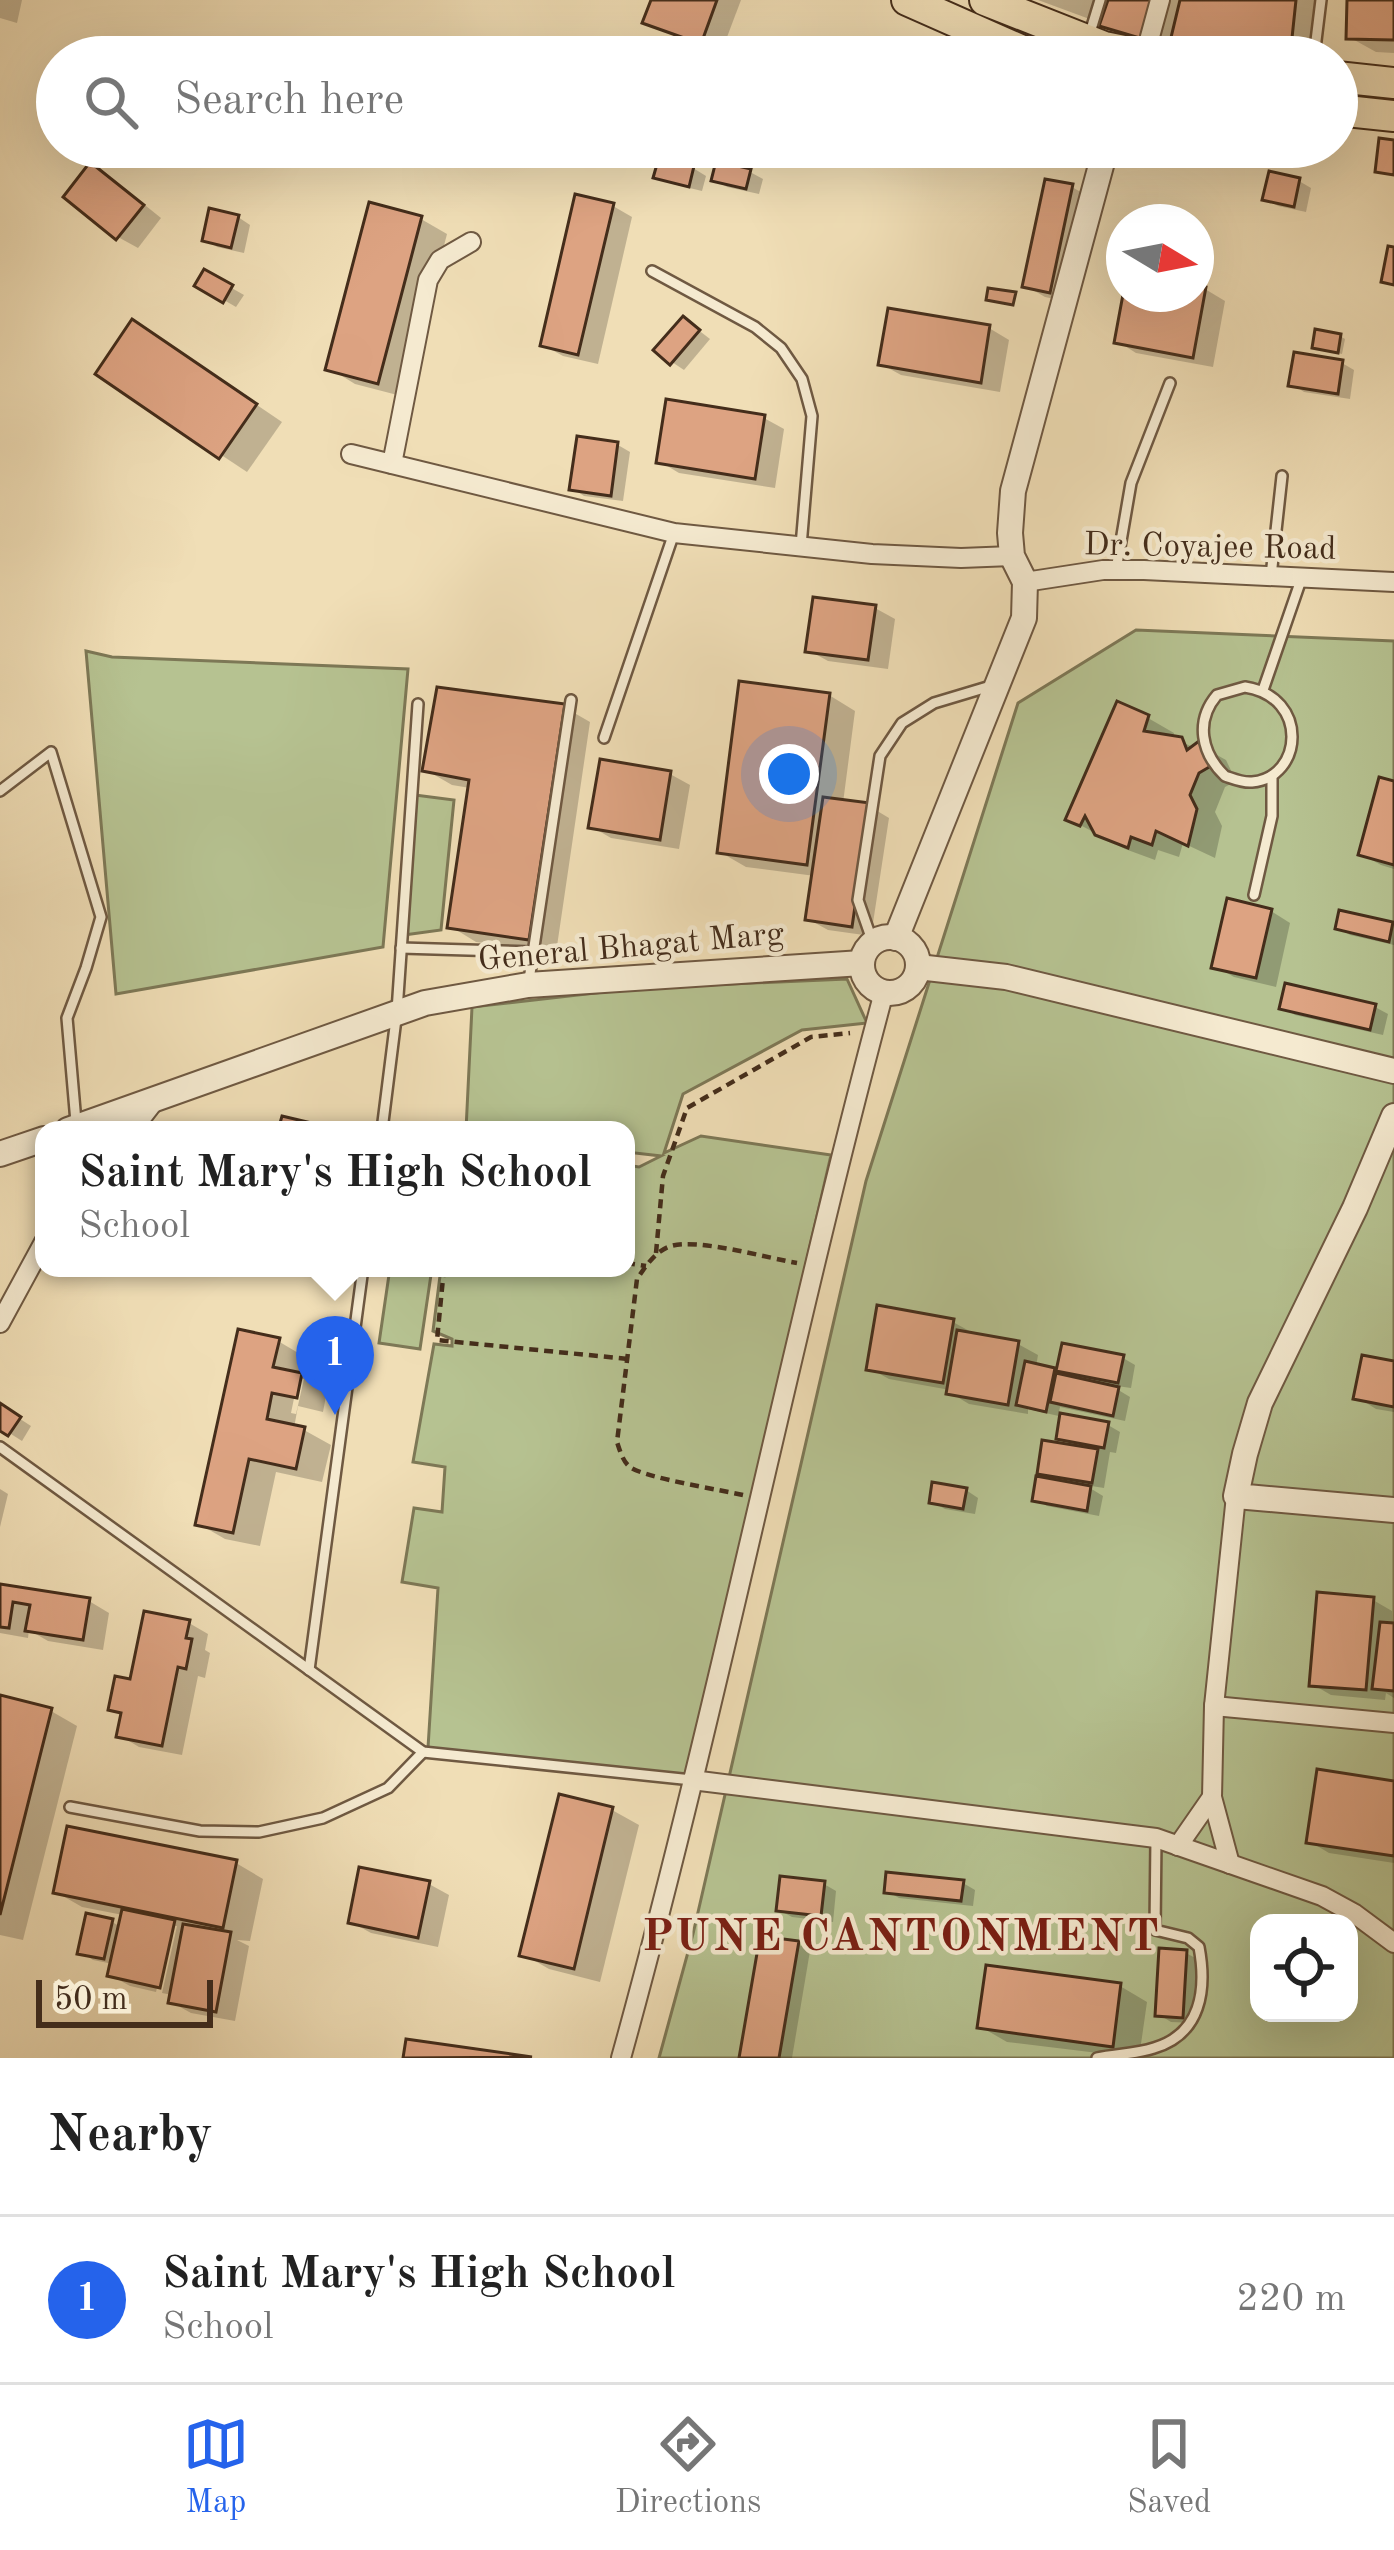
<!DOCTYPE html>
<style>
:root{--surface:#fff;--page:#f2f2f2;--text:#222;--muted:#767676;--line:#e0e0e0;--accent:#2563eb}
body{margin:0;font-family:"Old Standard TT",serif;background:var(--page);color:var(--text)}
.controls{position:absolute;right:36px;bottom:36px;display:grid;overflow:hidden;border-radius:24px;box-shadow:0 12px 48px #0002}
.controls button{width:108px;height:108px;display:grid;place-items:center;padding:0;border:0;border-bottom:3px solid var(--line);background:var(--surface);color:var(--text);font:60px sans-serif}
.compass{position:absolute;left:1106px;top:204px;width:108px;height:108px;border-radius:50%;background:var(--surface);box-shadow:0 12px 48px #0002;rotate:100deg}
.scale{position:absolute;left:36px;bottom:30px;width:177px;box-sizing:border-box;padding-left:12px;border:6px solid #442d1b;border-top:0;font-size:33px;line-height:42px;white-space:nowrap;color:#442d1b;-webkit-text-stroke:9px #f5ead0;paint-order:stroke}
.you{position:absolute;left:789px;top:774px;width:42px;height:42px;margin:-30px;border:9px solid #fff;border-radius:50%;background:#1a73e8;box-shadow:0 0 0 18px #1a73e833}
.badge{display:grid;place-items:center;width:78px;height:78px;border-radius:50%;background:var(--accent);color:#fff;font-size:39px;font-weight:700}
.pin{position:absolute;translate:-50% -99px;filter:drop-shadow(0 3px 6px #0008)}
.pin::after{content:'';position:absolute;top:63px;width:42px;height:36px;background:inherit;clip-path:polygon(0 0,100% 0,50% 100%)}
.popup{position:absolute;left:35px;top:1121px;width:600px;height:156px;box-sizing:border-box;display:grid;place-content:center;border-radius:24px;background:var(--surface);filter:drop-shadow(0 3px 9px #0005);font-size:39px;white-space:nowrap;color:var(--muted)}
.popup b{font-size:45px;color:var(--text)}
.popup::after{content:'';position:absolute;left:50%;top:100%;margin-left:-24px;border:24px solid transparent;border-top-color:var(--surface)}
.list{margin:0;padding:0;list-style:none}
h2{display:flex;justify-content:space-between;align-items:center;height:156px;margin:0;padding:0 48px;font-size:51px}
h2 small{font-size:39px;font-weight:400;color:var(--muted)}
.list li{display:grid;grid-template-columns:78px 1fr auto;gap:36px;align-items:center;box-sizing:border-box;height:168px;padding:0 48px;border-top:3px solid var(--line)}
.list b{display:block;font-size:45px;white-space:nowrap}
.list p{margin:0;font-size:39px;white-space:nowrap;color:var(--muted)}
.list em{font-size:39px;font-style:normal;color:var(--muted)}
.icon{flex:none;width:66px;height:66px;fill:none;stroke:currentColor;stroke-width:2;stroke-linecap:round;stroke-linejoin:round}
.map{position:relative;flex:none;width:1394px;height:2058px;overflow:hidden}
.search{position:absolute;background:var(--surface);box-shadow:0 12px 48px #0002;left:36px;right:36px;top:36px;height:132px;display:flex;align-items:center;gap:30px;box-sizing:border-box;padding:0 42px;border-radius:66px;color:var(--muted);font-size:45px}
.sheet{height:324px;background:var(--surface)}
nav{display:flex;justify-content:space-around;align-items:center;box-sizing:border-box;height:168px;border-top:3px solid var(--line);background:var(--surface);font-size:33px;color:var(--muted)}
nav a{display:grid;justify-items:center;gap:6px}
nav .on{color:var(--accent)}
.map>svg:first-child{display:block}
.green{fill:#b6c291;stroke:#7d7856;stroke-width:3;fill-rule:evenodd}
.shadow{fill:#0003;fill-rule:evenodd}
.building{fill:#dda382;stroke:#442d1b;stroke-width:3}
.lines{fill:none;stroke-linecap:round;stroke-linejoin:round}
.service-casing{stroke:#6f5942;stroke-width:14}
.minor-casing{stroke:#6f5942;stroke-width:22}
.tertiary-casing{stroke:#6f5942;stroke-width:28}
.primary-casing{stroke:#442d1b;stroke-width:34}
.path{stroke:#442d1b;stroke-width:4.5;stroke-dasharray:9 6;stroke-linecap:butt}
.service{stroke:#f5ead0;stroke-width:9}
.minor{stroke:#f5ead0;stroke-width:18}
.tertiary{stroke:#f5ead0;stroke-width:24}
.primary{stroke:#f0deb6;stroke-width:30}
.labels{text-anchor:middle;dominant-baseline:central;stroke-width:9;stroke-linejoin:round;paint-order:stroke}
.street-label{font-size:33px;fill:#442d1b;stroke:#f5ead0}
.district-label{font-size:45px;font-weight:bold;letter-spacing:3px;fill:#7a1f14;stroke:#f5ead0}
</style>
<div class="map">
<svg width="1394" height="2058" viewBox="0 0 1394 2058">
<rect width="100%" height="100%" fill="#f0deb6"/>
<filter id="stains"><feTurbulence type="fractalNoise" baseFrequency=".00167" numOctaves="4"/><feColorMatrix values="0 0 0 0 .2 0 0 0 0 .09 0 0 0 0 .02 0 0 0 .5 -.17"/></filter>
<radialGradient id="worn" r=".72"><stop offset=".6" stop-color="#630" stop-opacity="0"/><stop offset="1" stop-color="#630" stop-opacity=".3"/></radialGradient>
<g class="green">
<path d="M1136,630L1394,641V2058H659L693,1934L866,1181L1018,703ZM1259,1923H1349V2013H1259Z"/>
<path d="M86,651L112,657L408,669L383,947L116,994Z"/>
<path d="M415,795L454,800L441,930L404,935Z"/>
<path d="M847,979L867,1023L802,1030L683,1094L664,1153L701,1136L831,1155L688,1776L428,1748L438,1588L402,1582L414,1508L442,1512L445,1467L413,1462L434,1344L452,1346V1339L433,1331L441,1268H626V1165L639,1167L661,1156L626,1152V1130H466L472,1007L639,988Z"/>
<path d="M390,1268H432L420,1349L379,1343Z"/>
</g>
<g class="shadow">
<path d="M0,0H22L17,23L0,18Z"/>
<path d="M654,0H741L721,53L665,32L646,21Z"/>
<path d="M1038,0H1324L1317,57H1186L1171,48L1170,52L1129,40L1103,24Z"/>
<path d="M1350,0H1394V53L1376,52L1349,37Z"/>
<path d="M771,147H861L852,167L815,151L811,165Z"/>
<path d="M91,166L110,177L161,218L138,248L118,237Z"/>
<path d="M693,168L706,176L702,191L669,183L657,176Z"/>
<path d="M750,172L763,179L759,194L727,187L715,180Z"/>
<path d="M1299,181L1311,188L1306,212L1278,206L1266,199Z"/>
<path d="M1072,187L1091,198L1069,302L1045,297L1026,286Z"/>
<path d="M613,206L632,217L598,364L563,356L543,345Z"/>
<path d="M238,217L250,225L244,253L217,247L205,239Z"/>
<path d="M421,219L447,234L405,397L355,384L329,368Z"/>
<path d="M205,273L244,295L236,307L198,285Z"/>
<path d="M1196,288L1205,289L1225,301L1213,367L1136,353L1117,341L1126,294H1196Z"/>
<path d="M684,319L710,339L684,370L672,362Z"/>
<path d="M989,328L1009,340L1000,392L901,375L881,364Z"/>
<path d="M1340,336L1345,339L1342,354L1315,347Z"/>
<path d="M159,338L282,422L247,472L99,374Z"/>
<path d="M1342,363L1354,370L1350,399L1304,392L1292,384Z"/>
<path d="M764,418L784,429L775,488L679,473L659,461Z"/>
<path d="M618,445L630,452L623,501L584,496L572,488Z"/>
<path d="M875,608L895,619L888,669L828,661L808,650Z"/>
<path d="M829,695L855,711L843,803L869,806L889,818L871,936L828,930L808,919L815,876L746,867L720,852Z"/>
<path d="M564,707L590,722L556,953L476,942L450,926L470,788L452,785L426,770Z"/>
<path d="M1148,718L1174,733L1173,738L1195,748L1199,745L1226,760L1236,781L1225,787L1215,812L1222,826L1215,858L1183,843L1179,857L1158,850L1155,860L1125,849L1069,819Z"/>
<path d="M670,774L690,785L679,849L611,838L592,827Z"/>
<path d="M1394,784V869L1381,865L1361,854Z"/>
<path d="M1271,911L1290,923L1276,987L1234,977L1215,966Z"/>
<path d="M1392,925L1394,945L1350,935L1338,928Z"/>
<path d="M1282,1007H1375L1388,1014L1383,1035L1295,1015Z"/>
<path d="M953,1322L973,1333L1018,1344L1038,1355L1036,1367L1059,1373L1064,1346L1123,1358L1135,1365L1131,1388L1110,1385L1130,1397L1125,1421L1060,1407L1058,1416L1108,1425L1120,1432L1116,1453L1110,1452L1104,1488L1085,1485L1103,1496L1099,1516L1047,1506L1035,1499L1045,1443L1077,1448L1059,1437L1063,1417L1028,1409V1414L969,1404L949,1392L950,1390L889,1379L869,1368Z"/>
<path d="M278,1341L305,1357L301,1376L327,1391L323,1412L298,1406L294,1428L304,1430L331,1445L322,1482L276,1472L260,1546L225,1539L199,1524ZM298,1379H304L296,1414L291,1413Z"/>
<path d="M1394,1364V1412L1376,1409L1357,1397Z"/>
<path d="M0,1406L31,1426L22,1441L0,1427Z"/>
<path d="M0,1489L8,1494L0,1527Z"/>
<path d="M966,1490L978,1498L975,1514L945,1509L932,1502Z"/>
<path d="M0,1587L89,1601L109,1613L103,1650L48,1641L29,1630L28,1638L0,1633Z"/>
<path d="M1373,1600L1392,1611L1394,1698L1386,1693L1385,1700L1331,1695L1312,1684Z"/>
<path d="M189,1623L208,1634L205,1650L210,1653L205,1678L198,1676L182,1755L139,1747L119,1735L123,1716L111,1709L132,1682Z"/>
<path d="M0,1698L51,1711L77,1726L23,1940L0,1935Z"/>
<path d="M1394,1784V1863L1329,1853L1309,1841Z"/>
<path d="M561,1798L612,1810L639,1825L600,1982L549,1969L523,1954Z"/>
<path d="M236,1863L263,1879L250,1941L237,1940L249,1946L235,2021L191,2013L171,2002L172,1995L162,1993L177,1926H171L156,1992L130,1986L110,1975L113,1964L93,1960L81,1952L112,1922L121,1927L123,1915L82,1907L56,1892Z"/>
<path d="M963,1883L975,1890L973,1906L899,1898L887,1891Z"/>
<path d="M429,1884L449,1895L438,1947L371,1933L351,1922Z"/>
<path d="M824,1884L836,1891L833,1922L792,1917L779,1910Z"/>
<path d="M798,1944L810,1951L792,2058H742Z"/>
<path d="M1186,1953L1199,1960L1195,2023L1171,2022L1158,2014Z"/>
<path d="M1120,1986L1147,2002L1139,2058L1007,2042L981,2027Z"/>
</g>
<g class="building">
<path d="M651,0H717L701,44L642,23Z"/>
<path d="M1108,0H1154L1143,39L1099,26Z"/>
<path d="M1180,0H1296L1290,57H1222L1168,50Z"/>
<path d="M1347,0H1394V40L1346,39Z"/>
<path d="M1379,138L1394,140V175L1375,172Z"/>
<path d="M804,147H846L838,164Z"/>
<path d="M659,157L694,166L689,187L653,178Z"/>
<path d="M716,161L751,169L746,189L711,181Z"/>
<path d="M90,162L144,205L116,240L63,197Z"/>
<path d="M1269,171L1300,178L1294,207L1262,200Z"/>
<path d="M1045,179L1073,184L1050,293L1022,287Z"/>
<path d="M575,194L614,203L578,355L540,346Z"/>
<path d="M369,202L422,216L378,384L325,370Z"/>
<path d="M209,208L239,215L231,248L202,241Z"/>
<path d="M1388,246L1394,247V285L1381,282Z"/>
<path d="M204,269L233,285L223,303L194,286Z"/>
<path d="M1196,285L1206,287L1193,358L1114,343L1124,289V294H1196Z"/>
<path d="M988,288L1016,292L1013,305L986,300Z"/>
<path d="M888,308L990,325L981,383L878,365Z"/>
<path d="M683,316L700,330L670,365L653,350Z"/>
<path d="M132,319L257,404L219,459L95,374Z"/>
<path d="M1315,329L1341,334L1338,353L1312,348Z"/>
<path d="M1294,352L1343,360L1338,394L1288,386Z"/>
<path d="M666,399L765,415L755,479L656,463Z"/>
<path d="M577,436L618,442L611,496L569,490Z"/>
<path d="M813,597L876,605L868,660L805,652Z"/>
<path d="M739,681L830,693L807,865L717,853Z"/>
<path d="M437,687L565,704L529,940L447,928L469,780L422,771Z"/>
<path d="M1117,701L1149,715L1144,731L1182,737L1187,750L1199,741L1211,766L1199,773L1190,795L1197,809L1188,846L1156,831L1152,845L1131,837L1128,848L1095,835L1085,816L1080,826L1065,820Z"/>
<path d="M600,759L671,771L660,840L588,828Z"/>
<path d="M1379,777L1394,781V865L1358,855Z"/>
<path d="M823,797L870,803L852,927L805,920Z"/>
<path d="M1227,898L1272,909L1256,978L1211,968Z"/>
<path d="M1339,910L1393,922L1389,942L1335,929Z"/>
<path d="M1285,983L1376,1004L1370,1030L1279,1009Z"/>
<path d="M282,1116L341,1130H278Z"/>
<path d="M877,1305L954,1319L943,1383L866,1370Z"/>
<path d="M238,1329L280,1338L273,1367L302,1373L297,1398L272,1393L267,1419L305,1427L296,1469L249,1459L233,1533L195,1525Z"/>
<path d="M957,1330L1019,1341L1008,1405L946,1394Z"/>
<path d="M1062,1343L1124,1355L1118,1383L1056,1371Z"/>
<path d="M1362,1355L1394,1361V1407L1353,1399Z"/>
<path d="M1025,1361L1055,1368L1046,1412L1016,1405Z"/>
<path d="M1056,1373L1119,1387L1113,1416L1050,1402Z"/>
<path d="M0,1403L21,1417L8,1436L0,1431Z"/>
<path d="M1060,1413L1109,1422L1104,1448L1056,1439Z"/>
<path d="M1042,1440L1098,1449L1092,1483L1037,1474Z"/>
<path d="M1036,1476L1091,1486L1087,1511L1032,1501Z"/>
<path d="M932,1482L967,1488L963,1509L929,1503Z"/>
<path d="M0,1584L90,1598L83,1640L25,1631L30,1605L13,1602L9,1628L0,1627Z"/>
<path d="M1317,1592L1374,1597L1366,1690L1309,1686Z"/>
<path d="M144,1611L190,1620L186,1638L192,1639L186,1669L178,1667L162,1746L116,1737L121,1713L108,1710L115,1676L130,1679Z"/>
<path d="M1380,1622L1394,1623V1691L1372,1689Z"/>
<path d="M0,1695L52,1708L0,1915Z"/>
<path d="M1317,1769L1394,1781V1856L1306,1843Z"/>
<path d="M559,1794L613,1807L574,1969L519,1956Z"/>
<path d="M67,1826L237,1860L223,1928L53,1893Z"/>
<path d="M359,1867L430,1881L418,1938L348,1923Z"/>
<path d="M886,1872L964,1880L961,1901L884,1893Z"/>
<path d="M780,1876L825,1881L821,1916L776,1911Z"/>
<path d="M122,1909L175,1920L160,1988L107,1976Z"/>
<path d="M86,1913L113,1919L104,1959L77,1954Z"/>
<path d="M183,1924L231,1932L216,2012L168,2003Z"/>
<path d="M760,1936L799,1941L779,2058H739Z"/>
<path d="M1159,1948L1187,1950L1183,2018L1155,2016Z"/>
<path d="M986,1965L1121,1983L1113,2047L977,2028Z"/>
<path d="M406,2039L532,2057L403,2058Z"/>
</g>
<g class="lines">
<defs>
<g id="service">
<path d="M1089,36L1100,0"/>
<path d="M1314,57L1321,0"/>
<path d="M652,271L755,327L781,348L802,379L812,416L801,546"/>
<path d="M1116,570L1131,483L1170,383"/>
<path d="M1271,576L1282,476"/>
<path d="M1245,687C1310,697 1303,778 1252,782C1243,783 1234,779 1225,776C1201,753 1195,721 1217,695Z"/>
<path d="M1263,690L1302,577"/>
<path d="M604,738L674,533"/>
<path d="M0,791L51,752L101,917L86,968L67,1018L76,1122"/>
<path d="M1254,895L1272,816V776"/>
<path d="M873,943L858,900L880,756L902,723L934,703L994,685"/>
<path d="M401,948L533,952"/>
<path d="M529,980L571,700"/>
<path d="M382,1130L397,1011L418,704"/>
<path d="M0,1447L423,1752L692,1780"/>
<path d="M309,1670L363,1268"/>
<path d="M70,1807L200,1831L259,1832L323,1818L388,1788L423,1752"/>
<path d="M1097,2058C1116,2054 1136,2054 1154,2048C1201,2034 1207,1990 1199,1947L1188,1938L1155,1930L1156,1838"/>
</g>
<g id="minor">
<path d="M1145,55L1160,0"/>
<path d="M351,454L674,533L872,554L961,558L1012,556"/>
<path d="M392,464L428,280L440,260L471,242"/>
<path d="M1025,582L1103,570H1144L1394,582"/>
<path d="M132,1130L156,1099"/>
<path d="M0,1323L44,1242"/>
<path d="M1214,1706L1394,1723"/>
<path d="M692,1780L1156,1838L1322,1896L1355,1914L1394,1943"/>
<path d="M1178,1846L1212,1797"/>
<path d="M1230,1864L1212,1797L1214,1706L1236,1496"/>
<path d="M621,2058C719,1705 789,1345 884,992"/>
</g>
<g id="tertiary">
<circle cx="890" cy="965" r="28"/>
<path d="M896,938L1024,618L1025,582L1012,556L1010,533L1013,491L1106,147"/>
<path d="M918,967L1006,977L1394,1071"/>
<path d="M1394,1116L1355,1208L1260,1403L1245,1454L1236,1496L1394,1510"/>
<path d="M68,1130L425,1003L528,985L862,963"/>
<path d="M0,1154L44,1139"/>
</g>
<g id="primary">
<path d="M907,0L1036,57"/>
<path d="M985,0L1104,47L1153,57"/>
<path d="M1337,77L1394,83"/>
<path d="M1337,110L1394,116"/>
</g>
</defs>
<use href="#service" class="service-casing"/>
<use href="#minor" class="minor-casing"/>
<use href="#tertiary" class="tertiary-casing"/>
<use href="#primary" class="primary-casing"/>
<g class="path">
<path d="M656,1253L663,1176L687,1108L811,1037L850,1033"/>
<path d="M626,1263L646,1266"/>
<path d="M444,1268L437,1340L628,1359"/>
<path d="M743,1495C721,1490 645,1478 630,1467C623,1462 620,1451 617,1442L637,1279C646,1266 655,1251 671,1246C698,1238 767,1258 797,1263"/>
</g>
<use href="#service" class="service"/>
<use href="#minor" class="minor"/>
<use href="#tertiary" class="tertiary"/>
<use href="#primary" class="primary"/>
</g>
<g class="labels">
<g class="street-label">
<text transform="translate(1210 548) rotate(1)">Dr. Coyajee Road</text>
<text transform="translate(631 948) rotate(-5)">General Bhagat Marg</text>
</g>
<g class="district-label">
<text x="902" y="1938">PUNE CANTONMENT</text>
</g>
</g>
<rect width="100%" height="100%" filter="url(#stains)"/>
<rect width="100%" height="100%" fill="url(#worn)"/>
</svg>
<div class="controls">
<button><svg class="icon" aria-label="locate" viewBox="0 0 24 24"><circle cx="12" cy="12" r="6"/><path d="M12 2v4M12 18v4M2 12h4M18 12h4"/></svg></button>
</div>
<svg class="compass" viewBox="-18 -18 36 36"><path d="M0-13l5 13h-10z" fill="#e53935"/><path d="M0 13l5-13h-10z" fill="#767676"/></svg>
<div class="scale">50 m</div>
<div class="you"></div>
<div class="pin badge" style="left:335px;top:1415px">1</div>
<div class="popup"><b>Saint Mary's High School</b>School</div>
<div class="search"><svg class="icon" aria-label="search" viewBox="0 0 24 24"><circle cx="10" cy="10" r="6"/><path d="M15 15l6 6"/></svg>Search here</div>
</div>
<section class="sheet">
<h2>Nearby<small></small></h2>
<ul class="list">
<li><span class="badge">1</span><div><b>Saint Mary's High School</b><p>School</p></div><em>220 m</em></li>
</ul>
</section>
<nav>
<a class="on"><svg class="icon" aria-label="map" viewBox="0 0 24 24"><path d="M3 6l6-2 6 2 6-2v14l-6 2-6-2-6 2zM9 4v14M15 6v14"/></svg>Map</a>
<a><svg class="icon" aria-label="directions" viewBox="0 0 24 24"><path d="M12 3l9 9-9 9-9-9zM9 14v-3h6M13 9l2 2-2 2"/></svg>Directions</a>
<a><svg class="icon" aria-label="saved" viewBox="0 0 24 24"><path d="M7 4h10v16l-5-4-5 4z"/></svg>Saved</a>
</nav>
